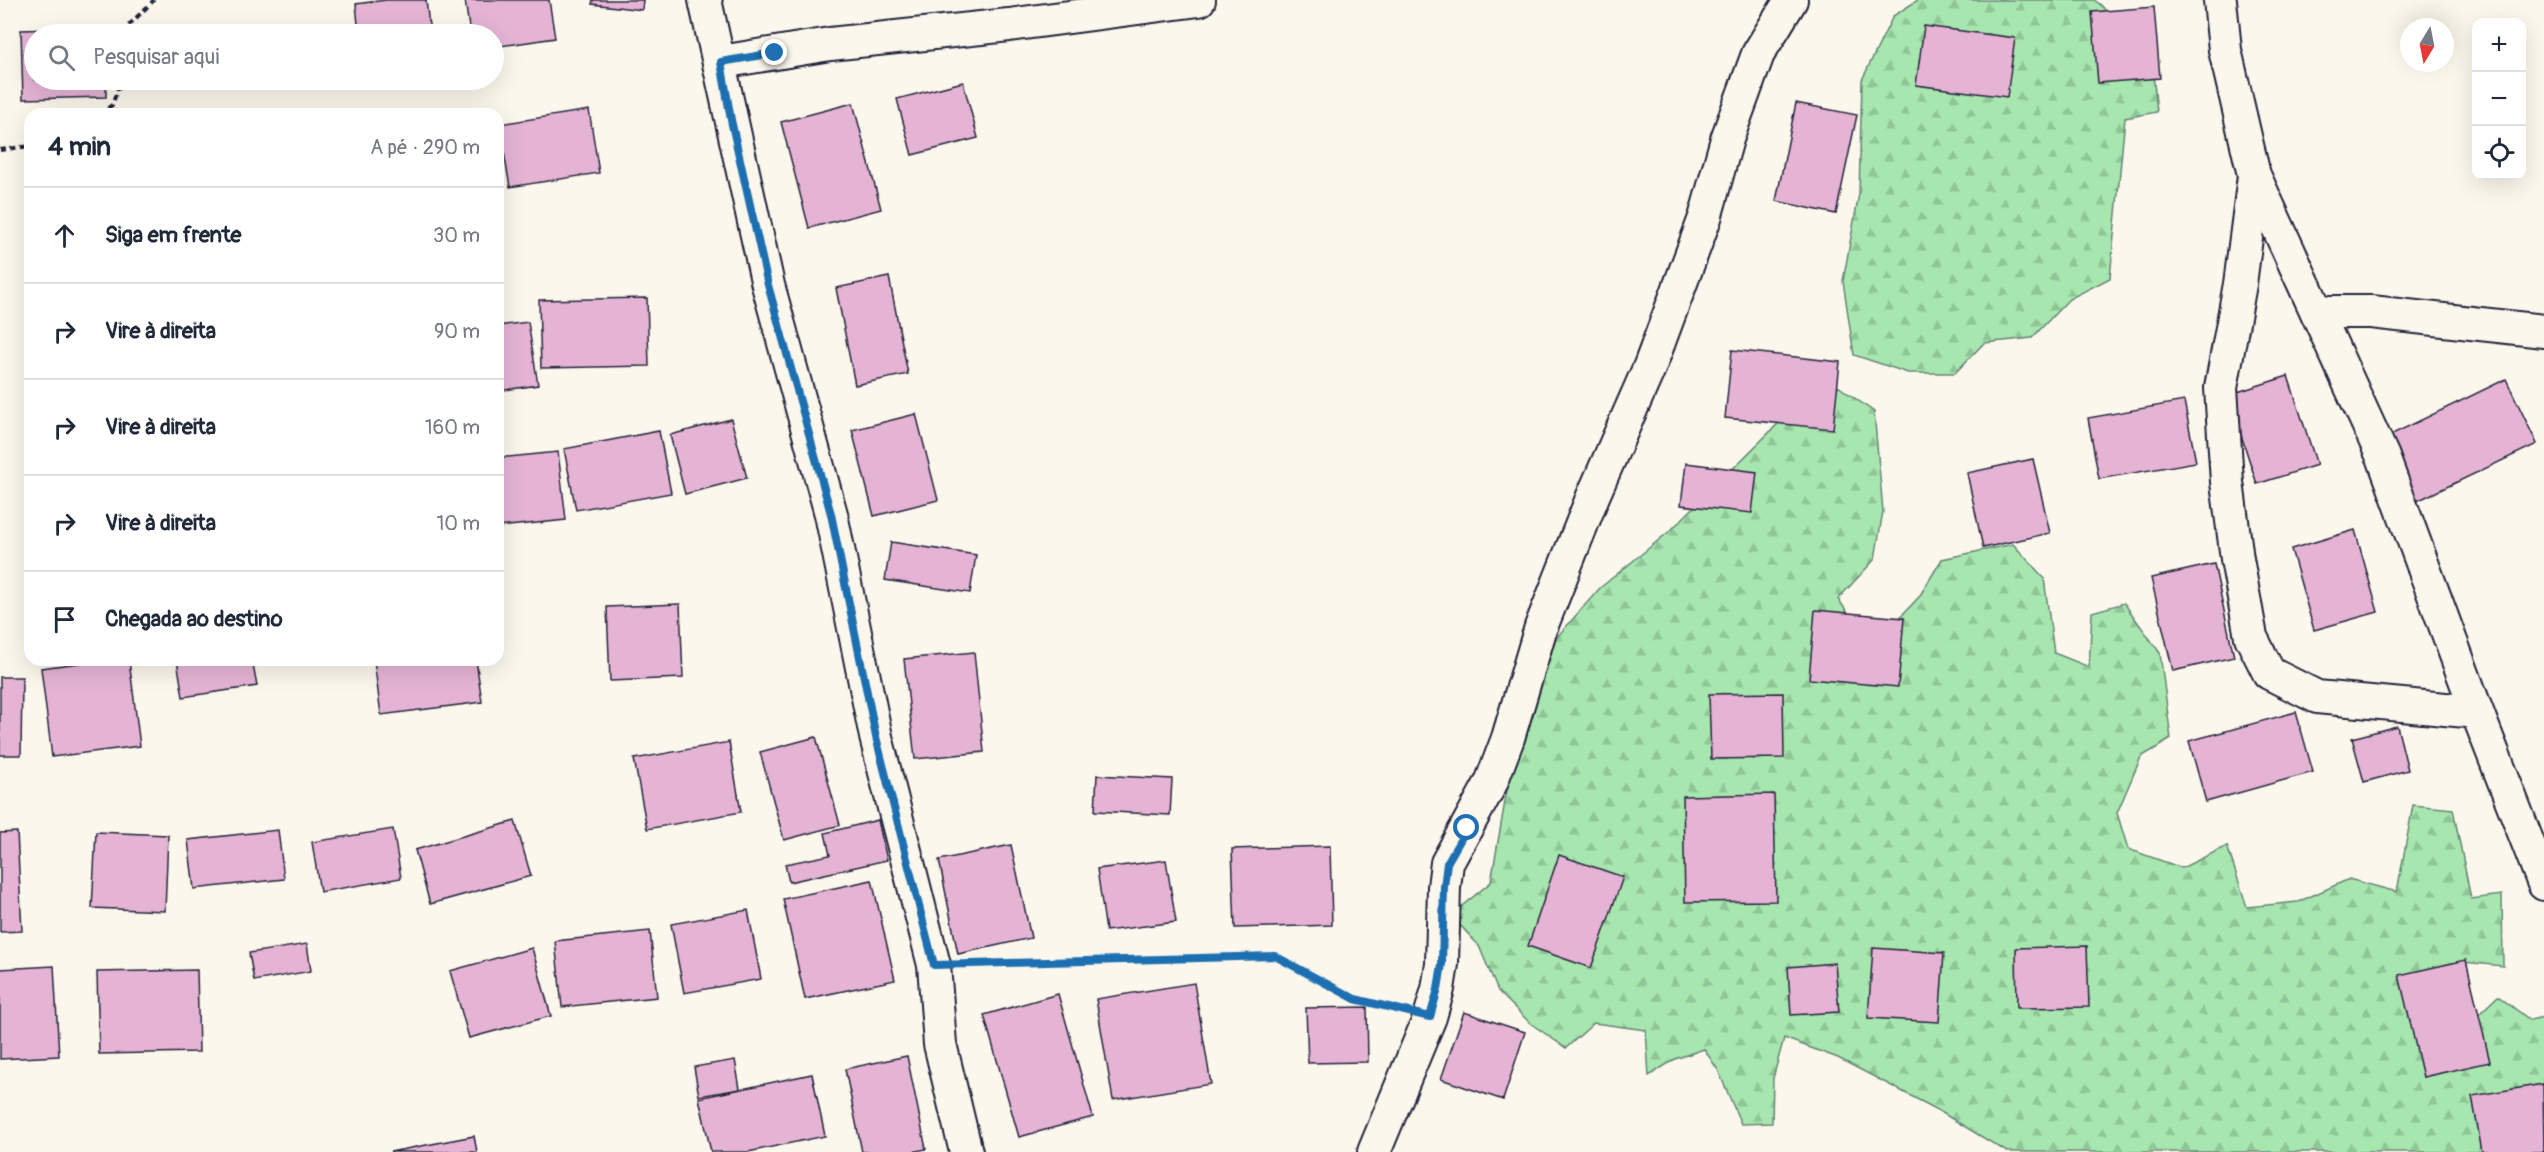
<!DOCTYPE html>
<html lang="pt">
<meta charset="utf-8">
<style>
:root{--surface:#fff;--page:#f2f2f3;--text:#1f2937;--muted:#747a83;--line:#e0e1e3}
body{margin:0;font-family:Pangolin,sans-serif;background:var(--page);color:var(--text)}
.controls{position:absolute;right:18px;top:18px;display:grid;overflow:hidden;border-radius:12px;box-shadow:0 6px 24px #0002}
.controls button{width:54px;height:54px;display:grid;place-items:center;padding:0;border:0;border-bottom:2px solid var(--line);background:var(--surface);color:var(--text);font:30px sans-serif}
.compass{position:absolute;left:2400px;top:18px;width:54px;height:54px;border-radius:50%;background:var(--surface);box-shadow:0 6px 24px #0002;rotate:190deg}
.stop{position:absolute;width:18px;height:18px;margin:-14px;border:4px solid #1f6fb2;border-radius:50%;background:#fff}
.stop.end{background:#1f6fb2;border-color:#fff;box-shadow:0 2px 6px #0008}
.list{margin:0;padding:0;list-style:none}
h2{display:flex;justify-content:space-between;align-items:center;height:78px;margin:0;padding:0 24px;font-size:26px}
h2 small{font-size:20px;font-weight:400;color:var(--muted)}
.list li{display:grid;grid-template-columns:39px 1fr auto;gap:18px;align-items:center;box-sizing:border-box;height:96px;padding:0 24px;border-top:2px solid var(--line)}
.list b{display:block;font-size:22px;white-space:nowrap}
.list em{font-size:20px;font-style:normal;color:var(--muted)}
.icon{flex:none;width:33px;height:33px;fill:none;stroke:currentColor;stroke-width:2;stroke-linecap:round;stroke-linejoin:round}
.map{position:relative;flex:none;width:2544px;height:1152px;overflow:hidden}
.search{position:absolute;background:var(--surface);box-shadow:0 6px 24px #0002;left:24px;top:24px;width:480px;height:66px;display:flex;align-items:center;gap:15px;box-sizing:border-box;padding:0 21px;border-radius:33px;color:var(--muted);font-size:22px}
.panel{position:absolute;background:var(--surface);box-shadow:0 6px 24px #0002;left:24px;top:108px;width:480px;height:558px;border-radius:18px}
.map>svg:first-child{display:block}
.forest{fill:url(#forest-firs);stroke:#648474;stroke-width:1.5}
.building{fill:#e5b4d4;stroke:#22223b;stroke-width:1.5}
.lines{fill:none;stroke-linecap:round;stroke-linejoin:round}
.street-casing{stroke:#22223b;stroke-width:36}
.path{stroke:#22223b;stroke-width:4;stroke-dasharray:6 4.5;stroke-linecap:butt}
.street{stroke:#fbf7ec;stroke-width:32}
.route{stroke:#1f6fb2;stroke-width:8}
</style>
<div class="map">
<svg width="2544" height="1152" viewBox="0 0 2544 1152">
<defs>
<pattern id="forest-firs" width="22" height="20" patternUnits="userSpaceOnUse" patternTransform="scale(1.5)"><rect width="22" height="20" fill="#a7e6ae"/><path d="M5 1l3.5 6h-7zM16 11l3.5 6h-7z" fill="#8fc597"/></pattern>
</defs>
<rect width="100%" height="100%" fill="#fbf7ec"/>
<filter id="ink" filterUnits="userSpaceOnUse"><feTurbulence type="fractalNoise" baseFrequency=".0167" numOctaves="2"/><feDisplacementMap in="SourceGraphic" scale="12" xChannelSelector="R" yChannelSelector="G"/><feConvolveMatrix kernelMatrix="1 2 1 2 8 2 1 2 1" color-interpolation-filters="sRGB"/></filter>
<g filter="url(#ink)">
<g class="forest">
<path d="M1918,0H2094L2101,5L2152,64L2157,112L2125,118L2110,278L2069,299L2032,338L1984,343L1955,373H1908L1854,355L1843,281L1859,194L1862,80L1893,16Z"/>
<path d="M1838,386L1874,412L1883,511L1875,559L1838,599L1872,647L1919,597L1942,559L2013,544L2044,578L2054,653L2089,667L2092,612L2124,603L2160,653L2171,739L2141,757L2117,813L2128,849L2182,868L2227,846L2247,907L2298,902L2349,879L2397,892L2413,805L2453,809L2471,899L2502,895L2503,966L2463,962L2457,1035L2498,996L2530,1020L2544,1017V1152H2007L1934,1108L1838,1058L1784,1038L1773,1078L1772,1123L1741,1124L1718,1070L1704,1049L1675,1059L1649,1076L1646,1030L1594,1023L1566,1048L1530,1023L1498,991L1479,946L1451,915L1491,882L1510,773L1535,704L1549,646L1600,588L1671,530L1798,404Z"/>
</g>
<g class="building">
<path d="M386,0H426L430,34H359L356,4Z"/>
<path d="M465,0H549L555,38L494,47V34H470Z"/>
<path d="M593,0H643L642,10L592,4Z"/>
<path d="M2154,7L2160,78L2098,83L2092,12Z"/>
<path d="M1924,26L2015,38L2007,97L1916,85Z"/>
<path d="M91,28V34H34V80H106V97L23,99L21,30Z"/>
<path d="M963,82L978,138L912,155L897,99Z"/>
<path d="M853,103L881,209L809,228L781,122Z"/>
<path d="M1796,103L1857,115L1836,214L1776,201Z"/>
<path d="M589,110L599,173L510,187L499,124Z"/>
<path d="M889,277L908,374L855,385L836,288Z"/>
<path d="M647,298L649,366L541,368L539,300Z"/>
<path d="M528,322L538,385L498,391V326Z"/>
<path d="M1732,350L1840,362L1833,429L1725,418Z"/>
<path d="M27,367H30V429Z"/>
<path d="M2288,376L2317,465L2257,484L2228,395Z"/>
<path d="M2506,379L2537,444L2415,502L2384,438Z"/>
<path d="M2184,401L2196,462L2099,479L2088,418Z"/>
<path d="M916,414L938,500L874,516L852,430Z"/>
<path d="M731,419L747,478L685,494L670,435Z"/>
<path d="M659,431L671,493L576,510L564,449Z"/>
<path d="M558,452L566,520L498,527V458Z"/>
<path d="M2033,459L2050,533L1983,548L1967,473Z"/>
<path d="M1686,463L1757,472L1752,513L1681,505Z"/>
<path d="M2355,530L2378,612L2314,630L2291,549Z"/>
<path d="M891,542L976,555L970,593L885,580Z"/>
<path d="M2214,564L2234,657L2173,671L2151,578Z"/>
<path d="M680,604L683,678L610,681L607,607Z"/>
<path d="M1815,610L1904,618L1898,687L1809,679Z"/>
<path d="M974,652L984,752L915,759L904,659Z"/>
<path d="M103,660H129L140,746L52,757L41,668Z"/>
<path d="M177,660H252L257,686L183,697Z"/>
<path d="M374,660H476L482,702L381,715Z"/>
<path d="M0,677H22L21,755H0Z"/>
<path d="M1783,693L1784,758L1711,759L1709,694Z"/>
<path d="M2296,712L2313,772L2206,802L2189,741Z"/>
<path d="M2397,726L2408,770L2364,782L2352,738Z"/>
<path d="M816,737L840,825L784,840L760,752Z"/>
<path d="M729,742L741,812L647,829L634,759Z"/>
<path d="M1097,775L1172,779L1170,815L1095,811Z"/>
<path d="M1774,794L1776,901L1685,902L1683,796Z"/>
<path d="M878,820L887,860L789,882L785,864L830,855L825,833Z"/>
<path d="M515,821L531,876L430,904L415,850Z"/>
<path d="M393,829L401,878L320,892L312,842Z"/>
<path d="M278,830L284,879L194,889L188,840Z"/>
<path d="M17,832L22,931L0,932V833Z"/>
<path d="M96,832L168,835L165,911L92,908Z"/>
<path d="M1011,845L1031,938L958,954L939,860Z"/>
<path d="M1330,846L1332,925L1235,928L1232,849Z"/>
<path d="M1559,855L1623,877L1591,968L1528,946Z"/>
<path d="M1166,860L1176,922L1106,931L1097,869Z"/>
<path d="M872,880L895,980L805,999L783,899Z"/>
<path d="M748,910L761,979L684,993L671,924Z"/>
<path d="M650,931L657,997L562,1007L555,941Z"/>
<path d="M307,944L311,971L254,981L249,953Z"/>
<path d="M2087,946L2089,1007L2017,1008L2016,948Z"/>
<path d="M532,948L551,1016L469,1038L450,971Z"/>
<path d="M1873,948L1944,953L1939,1022L1868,1018Z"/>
<path d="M2466,960L2490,1062L2423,1077L2399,975Z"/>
<path d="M1835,963L1839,1012L1791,1015L1788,967Z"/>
<path d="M54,966L59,1056L0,1059V969Z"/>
<path d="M197,970L199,1052L99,1054L97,972Z"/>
<path d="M1194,983L1211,1084L1113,1100L1096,999Z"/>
<path d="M1058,994L1093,1117L1019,1137L984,1015Z"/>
<path d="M1367,1007L1368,1062L1308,1063L1306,1008Z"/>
<path d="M1464,1012L1525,1032L1503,1100L1441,1079Z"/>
<path d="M907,1056L926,1149L912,1152H862L845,1069Z"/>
<path d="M735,1060L740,1089L699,1096L694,1067Z"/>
<path d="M812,1074L825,1136L748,1152H711L699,1098Z"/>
<path d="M2543,1084L2544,1152H2482L2472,1096Z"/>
<path d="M474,1136L477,1152H390Z"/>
</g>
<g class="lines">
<defs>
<g id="street">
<path d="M705,0L768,285L831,514L876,737L934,965L940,1044L966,1152"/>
<path d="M2220,0L2225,50L2254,175L2383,457L2477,712L2544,884"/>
<path d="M721,62L830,44L1009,25L1199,0"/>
<path d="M2254,176L2240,284L2221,388L2227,482L2237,559L2251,637L2269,673L2317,697L2477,712"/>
<path d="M2317,312H2371L2544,331"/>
<path d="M1374,1152L1430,1017L1438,989L1442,964L1444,887L1447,863L1491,783L1508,738L1541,627L1593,496L1650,366L1705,218L1727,139L1758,54L1791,0"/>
</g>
</defs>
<use href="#street" class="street-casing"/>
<g class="path">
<path d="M124,34V30L154,0"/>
<path d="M99,114L112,105L121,80"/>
<path d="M0,150L30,146"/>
<path d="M969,964L1275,956L1355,999L1397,1009"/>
</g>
<use href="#street" class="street"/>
</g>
</g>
<g class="lines" filter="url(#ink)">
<path class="route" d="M775,53L721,62L731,120L768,285L831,514L876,737L934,965L1275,956L1355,999L1430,1017L1438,989L1442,964L1444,887L1447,863L1467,828"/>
</g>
</svg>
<div class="controls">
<button>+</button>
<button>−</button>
<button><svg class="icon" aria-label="locate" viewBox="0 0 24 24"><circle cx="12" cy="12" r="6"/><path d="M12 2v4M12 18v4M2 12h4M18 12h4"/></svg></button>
</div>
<svg class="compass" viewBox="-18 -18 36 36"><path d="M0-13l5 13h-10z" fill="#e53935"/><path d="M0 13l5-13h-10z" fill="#747a83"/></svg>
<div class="stop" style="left:1467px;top:828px"></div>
<div class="stop end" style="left:775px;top:53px"></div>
<div class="search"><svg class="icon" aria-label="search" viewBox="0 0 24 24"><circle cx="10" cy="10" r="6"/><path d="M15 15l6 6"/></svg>Pesquisar aqui</div>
<section class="panel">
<h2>4 min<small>A pé · 290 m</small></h2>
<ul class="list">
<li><svg class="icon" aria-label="ahead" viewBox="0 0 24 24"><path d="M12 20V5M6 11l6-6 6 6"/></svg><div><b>Siga em frente</b></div><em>30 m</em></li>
<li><svg class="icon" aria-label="right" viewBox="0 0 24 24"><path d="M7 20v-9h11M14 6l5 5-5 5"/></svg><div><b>Vire à direita</b></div><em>90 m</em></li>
<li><svg class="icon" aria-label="right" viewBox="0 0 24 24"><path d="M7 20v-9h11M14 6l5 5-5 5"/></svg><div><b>Vire à direita</b></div><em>160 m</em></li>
<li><svg class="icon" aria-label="right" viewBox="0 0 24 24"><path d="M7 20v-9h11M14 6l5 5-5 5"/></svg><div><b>Vire à direita</b></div><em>10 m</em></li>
<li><svg class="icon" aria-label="arrive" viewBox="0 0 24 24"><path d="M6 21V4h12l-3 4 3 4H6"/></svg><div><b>Chegada ao destino</b></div></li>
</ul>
</section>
</div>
